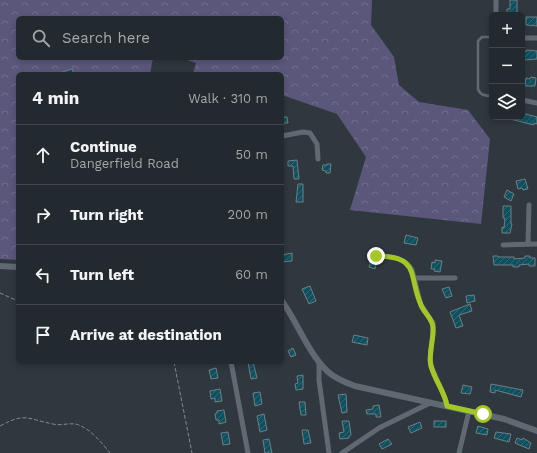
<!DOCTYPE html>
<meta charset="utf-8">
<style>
:root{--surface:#232a2f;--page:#2b3237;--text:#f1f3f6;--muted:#a3a7aa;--line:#40464b}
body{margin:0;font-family:"Work Sans",sans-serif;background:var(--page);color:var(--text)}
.controls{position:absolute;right:12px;top:12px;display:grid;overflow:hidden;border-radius:6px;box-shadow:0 2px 6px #0003}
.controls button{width:36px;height:36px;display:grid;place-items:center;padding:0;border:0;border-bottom:1px solid var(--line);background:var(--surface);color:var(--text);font:20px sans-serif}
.stop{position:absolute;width:12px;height:12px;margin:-9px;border:3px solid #a3c826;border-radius:50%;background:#fff}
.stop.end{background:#a3c826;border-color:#fff;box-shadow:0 1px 4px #0008}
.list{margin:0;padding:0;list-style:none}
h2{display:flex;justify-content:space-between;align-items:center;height:52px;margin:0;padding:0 16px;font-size:17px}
h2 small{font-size:13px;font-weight:400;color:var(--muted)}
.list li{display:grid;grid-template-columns:26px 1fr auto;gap:12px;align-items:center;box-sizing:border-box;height:60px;padding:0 16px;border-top:1px solid var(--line)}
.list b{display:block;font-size:15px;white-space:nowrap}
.list p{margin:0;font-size:13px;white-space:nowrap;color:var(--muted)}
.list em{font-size:13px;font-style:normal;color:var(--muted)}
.icon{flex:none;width:22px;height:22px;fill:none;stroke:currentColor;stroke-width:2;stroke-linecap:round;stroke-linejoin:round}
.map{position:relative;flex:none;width:537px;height:453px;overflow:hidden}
.search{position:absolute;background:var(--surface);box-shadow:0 2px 6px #0003;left:16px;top:16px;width:268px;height:44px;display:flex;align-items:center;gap:10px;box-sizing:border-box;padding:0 14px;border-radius:6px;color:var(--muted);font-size:15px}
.panel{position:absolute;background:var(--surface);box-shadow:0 2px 6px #0003;left:16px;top:72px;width:268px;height:292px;border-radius:6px}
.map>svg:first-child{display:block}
.forest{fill:url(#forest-crowns)}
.building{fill:url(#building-hatch);stroke:#717e82}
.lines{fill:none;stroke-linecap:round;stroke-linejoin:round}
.path{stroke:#82898e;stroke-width:1;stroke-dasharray:4 2;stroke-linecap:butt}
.service{stroke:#606971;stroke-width:2.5}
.minor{stroke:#606971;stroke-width:5}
.tertiary{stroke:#606971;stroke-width:6}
.route{stroke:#a3c826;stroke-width:5}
</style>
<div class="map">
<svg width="537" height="453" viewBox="0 0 537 453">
<defs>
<pattern id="forest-crowns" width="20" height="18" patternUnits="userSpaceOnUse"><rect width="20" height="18" fill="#5b577b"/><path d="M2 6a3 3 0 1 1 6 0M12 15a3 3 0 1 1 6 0" fill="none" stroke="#726e8d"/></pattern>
<pattern id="building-hatch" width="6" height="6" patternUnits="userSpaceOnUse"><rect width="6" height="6" fill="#0e505f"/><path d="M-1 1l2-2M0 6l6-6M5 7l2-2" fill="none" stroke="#306875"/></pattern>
</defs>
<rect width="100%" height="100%" fill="#2f383f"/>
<path class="forest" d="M0,0H372L371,25L394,57L399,85L419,102L468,110L490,139L481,224L350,210L366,157L337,114L282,95V74H193L196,63L182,58H282V18H18V58H153L150,74H18V260L0,259Z"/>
<g class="building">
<path d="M510,0H517V14H507V9H510Z"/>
<path d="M526,17H537V26L526,25Z"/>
<path d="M527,50L537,51V59L524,60V51H527Z"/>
<path d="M72,69L74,74H59V73Z"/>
<path d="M531,77L536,78L535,86H525L526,78L530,79Z"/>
<path d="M522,113L537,117V124L534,123V125L510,119V117H522Z"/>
<path d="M282,117H287L288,123H282Z"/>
<path d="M297,160L299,179H294L293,166H288V161Z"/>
<path d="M327,164H331L330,173H326V171L322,170L323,165H327Z"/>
<path d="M525,179L528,189L523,190L522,188L518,189L516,181Z"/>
<path d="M298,184H303V202H296Z"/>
<path d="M507,190L514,194L511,201L504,197Z"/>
<path d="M503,206H511V224H512L510,233H502V227L504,228L505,218H503Z"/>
<path d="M406,235L418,238L416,245L404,243Z"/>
<path d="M292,253V261L282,262V255Z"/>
<path d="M493,256H498V257H514V259L525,258V256H530V258H535V266H529V264L519,265V267H513V265H494Z"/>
<path d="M371,258L377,260L375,269L369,267Z"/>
<path d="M435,260L442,261L440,272L434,271L435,269H431L432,262L435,263Z"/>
<path d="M310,286L316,301L309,304L302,289Z"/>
<path d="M449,287L452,296L446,298L442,289Z"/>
<path d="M474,295L475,301L467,303L466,296Z"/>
<path d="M470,304L472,311L459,315L463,326L456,328L450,312Z"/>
<path d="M354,335L368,338L367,345L352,342Z"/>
<path d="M293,348L296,355L291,357L288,351Z"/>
<path d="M248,362H253L257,378L251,379Z"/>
<path d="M216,368L218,378L211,379L209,370Z"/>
<path d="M303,375V389L296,390L295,384L298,383L297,376Z"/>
<path d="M491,384L523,390L521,397L495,390V393L490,392Z"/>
<path d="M463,385L472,387L470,394L461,393Z"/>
<path d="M220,389L222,401L215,402V398L211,399L210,391Z"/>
<path d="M260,392L262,404L255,406L253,393Z"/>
<path d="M346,394L347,412L342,413L338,395Z"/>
<path d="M299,402H305L306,415H301Z"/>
<path d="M379,405L381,417H376V414H367L366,410L373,409V406Z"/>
<path d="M224,410L226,422L219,424V420H216L215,414L217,413V411Z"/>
<path d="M264,414L267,430L260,432L257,416Z"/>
<path d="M342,421H349L351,435L349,436V438L340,439L339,433L344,432Z"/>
<rect x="434" y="421" width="12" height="6"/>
<path d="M420,422L422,428L411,433L408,427Z"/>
<path d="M478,426L488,429L487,435L476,433Z"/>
<path d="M302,430H308L311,443L304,444Z"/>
<path d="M228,432L230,444L223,445L221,433Z"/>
<path d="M496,432L511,434L509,442L494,438Z"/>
<path d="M517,438L522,440L523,438L531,443L529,449L515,443Z"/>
<path d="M269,439L272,453H265L263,440Z"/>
<path d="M388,439L392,444L382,449L379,444Z"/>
</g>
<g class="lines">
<g class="path">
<path d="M0,293L18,301"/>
<path d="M174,362L192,453"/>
<path d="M0,426C26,412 27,419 53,424C60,426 67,423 75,424C88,426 102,443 110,453"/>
</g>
<path class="service" d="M492,37H482L478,41V89C480,95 485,96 492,96"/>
<g class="minor">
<path d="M496,15V0"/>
<path d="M522,38H537"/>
<path d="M522,100L537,103"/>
<path d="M282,136L303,132L310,133L317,144L318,159"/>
<path d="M528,244L529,205"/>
<path d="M503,245L537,244"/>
<path d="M376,256C389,256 405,257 412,270L421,305L433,323V332L430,360L431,366L445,398L447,406"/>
<path d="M414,278H455"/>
<path d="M231,362L248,453"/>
<path d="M319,363V380L329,453"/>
<path d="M342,453L379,428L430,403"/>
<path d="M459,453L469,411"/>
</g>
<g class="tertiary">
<path d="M0,266L18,267"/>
<path d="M282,301C298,323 311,360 332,375C339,380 347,383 355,386L504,419L537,431"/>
</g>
</g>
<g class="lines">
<path class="route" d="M376,256C421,256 408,276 421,305C424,313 432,318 433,327C434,340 428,353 431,366C435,381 445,392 447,406L483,414"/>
</g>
</svg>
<div class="controls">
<button>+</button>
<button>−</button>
<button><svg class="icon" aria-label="layers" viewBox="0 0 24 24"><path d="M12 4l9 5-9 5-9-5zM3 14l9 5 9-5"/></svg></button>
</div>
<div class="stop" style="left:483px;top:414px"></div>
<div class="stop end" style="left:376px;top:256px"></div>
<div class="search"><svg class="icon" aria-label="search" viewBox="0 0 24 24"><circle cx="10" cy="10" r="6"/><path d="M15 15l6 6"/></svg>Search here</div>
<section class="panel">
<h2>4 min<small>Walk · 310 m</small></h2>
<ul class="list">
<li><svg class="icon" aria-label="ahead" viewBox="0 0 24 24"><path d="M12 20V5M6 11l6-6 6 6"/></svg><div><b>Continue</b><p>Dangerfield Road</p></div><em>50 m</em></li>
<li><svg class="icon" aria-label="right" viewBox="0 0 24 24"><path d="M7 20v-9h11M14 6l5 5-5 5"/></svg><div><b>Turn right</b></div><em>200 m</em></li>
<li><svg class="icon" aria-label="left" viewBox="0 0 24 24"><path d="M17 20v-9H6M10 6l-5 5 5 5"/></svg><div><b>Turn left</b></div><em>60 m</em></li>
<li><svg class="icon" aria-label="arrive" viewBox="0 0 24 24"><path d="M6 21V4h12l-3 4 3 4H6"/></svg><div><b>Arrive at destination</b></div></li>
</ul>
</section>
</div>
